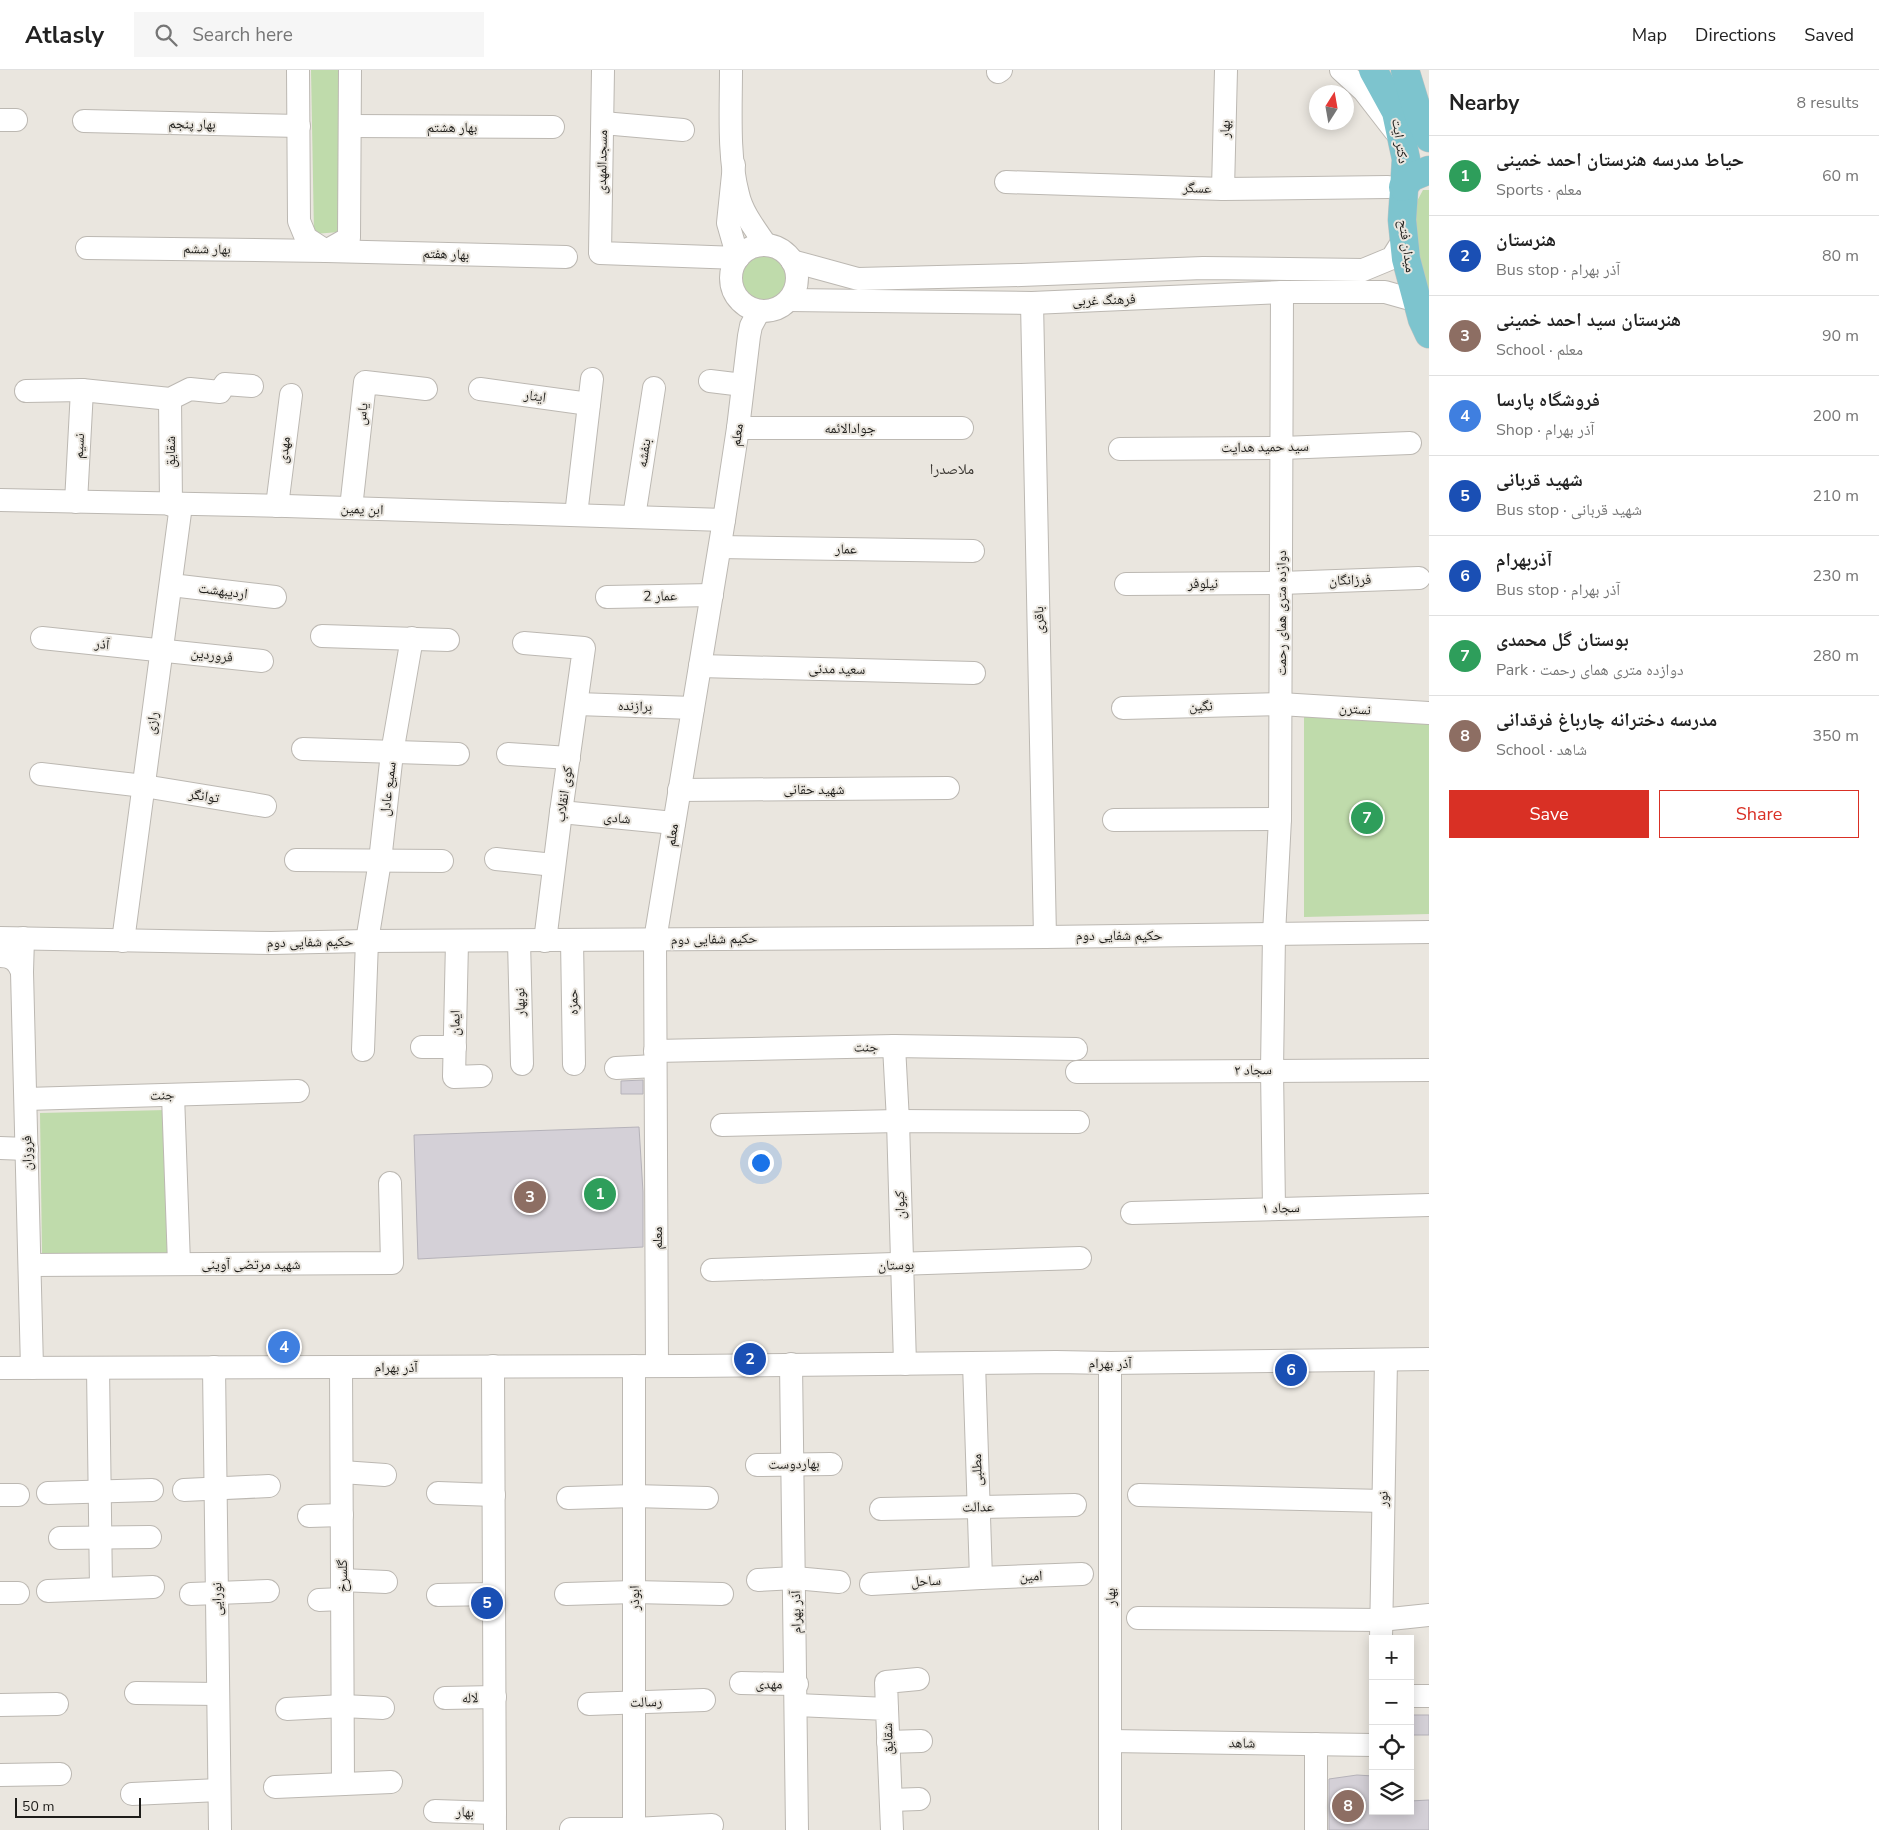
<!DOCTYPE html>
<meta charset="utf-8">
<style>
:root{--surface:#fff;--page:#f6f6f6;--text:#222;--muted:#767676;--line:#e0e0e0;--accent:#d93025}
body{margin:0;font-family:"Nunito Sans","Noto Naskh Arabic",sans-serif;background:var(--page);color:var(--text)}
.controls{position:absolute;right:15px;bottom:15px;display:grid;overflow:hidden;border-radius:0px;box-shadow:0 2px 12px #0003}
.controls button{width:45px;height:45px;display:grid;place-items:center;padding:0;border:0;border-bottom:1px solid var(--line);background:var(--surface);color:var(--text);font:25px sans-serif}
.compass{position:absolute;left:1309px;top:15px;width:45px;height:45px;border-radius:50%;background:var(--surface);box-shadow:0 2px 12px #0003;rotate:11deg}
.scale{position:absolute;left:15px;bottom:12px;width:126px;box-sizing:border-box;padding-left:5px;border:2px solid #1d1c19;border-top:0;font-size:14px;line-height:18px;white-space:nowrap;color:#1d1c19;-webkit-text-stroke:4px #eae6df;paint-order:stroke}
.you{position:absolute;left:760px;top:1092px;width:18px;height:18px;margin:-12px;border:4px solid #fff;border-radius:50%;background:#1a73e8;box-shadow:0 0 0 8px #1a73e833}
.badge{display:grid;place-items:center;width:32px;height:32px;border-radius:50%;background:var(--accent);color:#fff;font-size:16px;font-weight:700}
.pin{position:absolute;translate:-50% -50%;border:2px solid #fff;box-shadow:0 1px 5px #0006}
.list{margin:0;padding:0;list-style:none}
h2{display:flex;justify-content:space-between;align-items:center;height:65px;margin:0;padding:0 20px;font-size:21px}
h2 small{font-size:16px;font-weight:400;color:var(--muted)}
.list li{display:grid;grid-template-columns:32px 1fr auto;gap:15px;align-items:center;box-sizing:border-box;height:80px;padding:0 20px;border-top:1px solid var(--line)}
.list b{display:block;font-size:19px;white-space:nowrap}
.list p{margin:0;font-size:16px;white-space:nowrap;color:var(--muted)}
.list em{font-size:16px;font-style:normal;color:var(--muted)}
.actions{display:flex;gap:10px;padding:15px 20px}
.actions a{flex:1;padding:11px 0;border:1px solid var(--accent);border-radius:0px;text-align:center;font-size:18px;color:var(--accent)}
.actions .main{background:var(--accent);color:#fff}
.icon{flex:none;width:28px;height:28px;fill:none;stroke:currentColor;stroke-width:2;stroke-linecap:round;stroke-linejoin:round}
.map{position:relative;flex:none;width:1429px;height:1760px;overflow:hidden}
header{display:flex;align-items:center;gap:30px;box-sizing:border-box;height:70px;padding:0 25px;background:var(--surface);border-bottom:1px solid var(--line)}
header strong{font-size:24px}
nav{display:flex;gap:28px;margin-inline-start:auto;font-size:18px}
.search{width:350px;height:45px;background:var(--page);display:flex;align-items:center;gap:12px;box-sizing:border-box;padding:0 18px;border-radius:0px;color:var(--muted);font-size:19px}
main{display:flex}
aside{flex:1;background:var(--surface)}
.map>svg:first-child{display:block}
.green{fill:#bfdbab}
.building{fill:#d4d0d7;stroke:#b5b2b9}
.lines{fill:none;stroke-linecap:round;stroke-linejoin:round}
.minor-casing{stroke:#bcb8b2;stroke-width:24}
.major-casing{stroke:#c4c4c3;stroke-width:29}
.minor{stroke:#fff;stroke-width:22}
.major{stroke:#7dc4ce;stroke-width:28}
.labels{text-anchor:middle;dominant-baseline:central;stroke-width:4;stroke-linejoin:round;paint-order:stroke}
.street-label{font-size:14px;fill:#1d1c19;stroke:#eae6df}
.neighbourhood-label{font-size:15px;fill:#3a3631;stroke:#eae6df}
</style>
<header>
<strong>Atlasly</strong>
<div class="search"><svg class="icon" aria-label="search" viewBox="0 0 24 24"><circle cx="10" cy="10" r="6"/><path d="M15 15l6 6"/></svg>Search here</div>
<nav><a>Map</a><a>Directions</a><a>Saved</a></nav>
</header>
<main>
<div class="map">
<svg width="1429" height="1760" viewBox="0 0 1429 1760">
<rect width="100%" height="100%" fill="#eae6df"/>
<g class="green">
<path d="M311,0H338L339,162L314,164Z"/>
<path d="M1423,120H1429V248L1409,146Z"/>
<circle cx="766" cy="209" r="24"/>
<path d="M1304,645L1429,651V844L1304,847Z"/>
<path d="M166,1040L167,1183H42L40,1043Z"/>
</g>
<g class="building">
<path d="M643,1010V1024H621V1011Z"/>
<path d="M639,1057L643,1122V1177L418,1189L414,1065Z"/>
<rect x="1410" y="1645" width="19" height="20"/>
<path d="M1357,1705L1373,1706V1741H1410V1731L1429,1730V1760H1329V1709Z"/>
</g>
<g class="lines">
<defs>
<g id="minor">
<path d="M298,0L299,151L306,168L326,181"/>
<path d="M603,0L600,183L738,188L728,153L734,95"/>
<path d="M731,0C731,38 728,87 738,124C742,143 756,160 766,175"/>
<path d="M1341,0L1364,21L1395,61"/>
<path d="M998,2L1001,0"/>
<path d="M0,50H16"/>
<path d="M84,51L299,56"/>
<path d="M603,53L683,60"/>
<path d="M351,56L553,57"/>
<path d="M1006,112L1223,119L1388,117"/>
<path d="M1223,119L1226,0"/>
<circle cx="764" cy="208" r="33"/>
<path d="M87,178L326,181L566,187"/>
<path d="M326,181L349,168L350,0"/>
<path d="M792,191L858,209L1021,205L1203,198L1363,200L1392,188L1404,169"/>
<path d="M789,230L1032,233L1282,222H1385L1417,231"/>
<path d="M1032,233L1045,867"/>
<path d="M710,311L743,315"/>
<path d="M480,319L589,334"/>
<path d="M26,321L82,320L170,329L190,319L220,322L225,314L252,316"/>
<path d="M170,329L171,435"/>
<path d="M738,358H962"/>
<path d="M1120,379L1282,378L1410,373"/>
<path d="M0,430L286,436L724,450"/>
<path d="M76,432L82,320"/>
<path d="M277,436L291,325"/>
<path d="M351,438L365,312L426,319"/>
<path d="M576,445L592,309"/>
<path d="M634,447L654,318"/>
<path d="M720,477L973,481"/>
<path d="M1126,514L1281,513L1419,508"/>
<path d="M171,515L275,527"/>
<path d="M607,527L712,525"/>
<path d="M322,566L448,570"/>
<path d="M42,568L262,591"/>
<path d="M524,573L584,578L561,742L545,871"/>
<path d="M700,596L974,603"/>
<path d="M577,634L693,638"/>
<path d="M1123,638L1280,634L1429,643"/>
<path d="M303,679L458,684"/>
<path d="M508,684L569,688"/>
<path d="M41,704L144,716L265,736"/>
<path d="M679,720L948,718"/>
<path d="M561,742L674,753"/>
<path d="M1114,750L1280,749"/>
<path d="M496,789L554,795"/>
<path d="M296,790L442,791"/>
<path d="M0,868L271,873L367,871L1045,867L1429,862"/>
<path d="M23,868L22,902L32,1298"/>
<path d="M572,870L574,994"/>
<path d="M123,871L181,435"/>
<path d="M519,871L522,994"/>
<path d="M457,872L454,1007L481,1006"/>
<path d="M0,886C12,886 18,891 22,902"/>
<path d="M894,976L898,1051L905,1294"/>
<path d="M422,977H455"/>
<path d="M363,980L367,871L380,791L392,683L412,568"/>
<path d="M655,981L894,976L1076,979"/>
<path d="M616,998L655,996"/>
<path d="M1077,1002L1429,1000"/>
<path d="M173,1025L179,1194"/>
<path d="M26,1029L298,1021"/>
<path d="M722,1055L898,1051L1078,1052"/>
<path d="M0,1078L27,1079"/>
<path d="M1274,1138L1272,1000L1274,864L1280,749L1282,222"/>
<path d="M1132,1143L1429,1135"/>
<path d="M30,1195L392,1193L390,1113"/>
<path d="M712,1200L1080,1188"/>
<path d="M974,1293L981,1508"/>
<path d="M1110,1293V1760"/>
<path d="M791,1294L797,1760"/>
<path d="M493,1296L495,1760"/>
<path d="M657,1296L655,870L724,450L738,358L749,266L751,256L759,241"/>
<path d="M214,1297L220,1760"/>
<path d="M341,1297L343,1714"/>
<path d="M0,1298L691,1296L1056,1292L1110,1293L1429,1289"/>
<path d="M98,1298L101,1518"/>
<path d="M757,1395L831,1394"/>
<path d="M342,1402L385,1405"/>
<path d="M184,1420L269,1416"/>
<path d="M48,1423L152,1420"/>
<path d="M438,1423L494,1425"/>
<path d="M0,1425H18"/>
<path d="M1139,1425L1383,1431"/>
<path d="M568,1428L634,1426L707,1428"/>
<path d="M881,1439L1075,1435"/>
<path d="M309,1446L342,1445"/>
<path d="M60,1468L150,1467"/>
<path d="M342,1510L386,1512"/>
<path d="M758,1510L795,1508L839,1512"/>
<path d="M871,1514L981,1508L1082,1504"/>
<path d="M48,1521L153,1517"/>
<path d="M0,1523H18"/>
<path d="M191,1524L268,1521"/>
<path d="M566,1524L634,1522L722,1524"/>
<path d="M438,1525L494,1524"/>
<path d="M319,1530L342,1529"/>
<path d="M1138,1548L1381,1550L1429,1545"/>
<path d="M1381,1569L1386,1290"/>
<path d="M741,1613L797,1614"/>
<path d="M136,1623L218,1624"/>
<path d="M1410,1626H1429"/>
<path d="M445,1628L495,1627"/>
<path d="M589,1634L704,1630"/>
<path d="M0,1635L57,1634"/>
<path d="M797,1635L887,1639L892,1760"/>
<path d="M287,1639L343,1636L383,1638"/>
<path d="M887,1639L886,1612L918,1609"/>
<path d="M1110,1671L1373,1675"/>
<path d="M888,1672L921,1671"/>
<path d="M1316,1674V1760"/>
<path d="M0,1705L60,1704"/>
<path d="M275,1717L391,1712"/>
<path d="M132,1724L219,1720"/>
<path d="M891,1730L919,1729"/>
<path d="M435,1741L495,1743"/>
<path d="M571,1759H634L712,1755"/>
<path d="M634,1760V1296"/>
</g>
<g id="major">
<path d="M1373,0L1396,42L1406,89L1402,150L1406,189L1422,249L1429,264"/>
<path d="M1405,0L1419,46L1429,68"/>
<path d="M1403,117L1412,107L1429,100"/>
</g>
</defs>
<use href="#minor" class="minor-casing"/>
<use href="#major" class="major-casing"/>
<use href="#minor" class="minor"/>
<use href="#major" class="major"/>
</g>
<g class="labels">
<g class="street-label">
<text transform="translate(192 54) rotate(1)">بهار پنجم</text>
<text x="452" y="57">بهار هشتم</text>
<text transform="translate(1225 59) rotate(-88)">بهار</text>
<text transform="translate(1400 71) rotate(81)">دکتر ایت</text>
<text transform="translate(602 92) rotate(-89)">مسجدالمهدی</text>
<text transform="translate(1197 118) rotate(2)">عسگر</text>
<text transform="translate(1407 176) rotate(82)">میدان فتح</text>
<text transform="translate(207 179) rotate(1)">بهار ششم</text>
<text transform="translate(446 184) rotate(2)">بهار هفتم</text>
<text transform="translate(1104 230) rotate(-2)">فرهنگ غربی</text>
<text transform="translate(535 326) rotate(8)">ایثار</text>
<text transform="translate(362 344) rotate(-84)">یاس</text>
<text x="850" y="358">جوادالائمه</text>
<text transform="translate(737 365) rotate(-82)">معلم</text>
<text transform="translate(79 376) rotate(-87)">نسیم</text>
<text transform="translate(1265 377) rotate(-1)">سید حمید هدایت</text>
<text transform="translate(284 380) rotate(-83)">مهدی</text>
<text transform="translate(170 382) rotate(-90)">شقایق</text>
<text transform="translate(644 383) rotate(-81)">بنفشه</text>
<text transform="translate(362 439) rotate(2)">ابن یمین</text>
<text transform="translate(846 479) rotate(1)">عمار</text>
<text transform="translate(1350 510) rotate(-2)">فرزانگان</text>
<text x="1203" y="513">نیلوفر</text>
<text transform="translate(223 521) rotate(7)">اردیبهشت</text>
<text transform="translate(660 526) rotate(-1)">عمار 2</text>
<text transform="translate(1281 543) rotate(-90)">دوازده متری همای رحمت</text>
<text transform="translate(1039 550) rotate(-91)">باقری</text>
<text transform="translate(102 574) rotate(6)">آذر</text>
<text transform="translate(212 585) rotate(7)">فروردین</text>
<text transform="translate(837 599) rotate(1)">سعید مدنی</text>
<text transform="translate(635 636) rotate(2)">برازنده</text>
<text transform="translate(1201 636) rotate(-1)">نگین</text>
<text transform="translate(1355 639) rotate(4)">نسترن</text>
<text transform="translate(152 653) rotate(-82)">رازی</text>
<text transform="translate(388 719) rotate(-83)">سمیع عادل</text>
<text x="814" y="719">شهید حقانی</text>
<text transform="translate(564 724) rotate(-82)">کوی انقلاب</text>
<text transform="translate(204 726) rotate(9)">توانگر</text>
<text transform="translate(617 748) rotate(5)">شادی</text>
<text transform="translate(672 765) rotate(-81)">معلم</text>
<text x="1119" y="865">حکیم شفایی دوم</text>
<text transform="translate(714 869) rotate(-1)">حکیم شفایی دوم</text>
<text transform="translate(310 872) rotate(-1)">حکیم شفایی دوم</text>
<text transform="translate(520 932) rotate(-91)">نوبهار</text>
<text transform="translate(573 932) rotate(-91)">حمزه</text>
<text transform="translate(455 953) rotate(-89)">ایمان</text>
<text transform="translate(866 977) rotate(-1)">جنت</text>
<text transform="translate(1253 1000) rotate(-1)">سجاد ۲</text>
<text transform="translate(162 1025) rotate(-2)">جنت</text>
<text transform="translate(27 1083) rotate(-91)">فروزان</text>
<text transform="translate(900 1135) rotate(-92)">کیوان</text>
<text transform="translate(1281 1138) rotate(-2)">سجاد ۱</text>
<text transform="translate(657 1168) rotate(-90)">معلم</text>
<text x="251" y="1194">شهید مرتضی آوینی</text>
<text transform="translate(896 1195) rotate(-2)">بوستان</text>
<text x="1110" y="1293">آذر بهرام</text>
<text x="396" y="1297">آذر بهرام</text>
<text transform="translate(794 1394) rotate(-1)">بهاردوست</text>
<text transform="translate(977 1400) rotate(-92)">مطلبی</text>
<text transform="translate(1383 1429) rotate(-89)">نور</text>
<text transform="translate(978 1437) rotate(-1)">عدالت</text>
<text transform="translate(342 1506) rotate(-90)">گلسرخ</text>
<text transform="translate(1031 1506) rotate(-2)">امین</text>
<text transform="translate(926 1511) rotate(-3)">ساحل</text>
<text transform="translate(1110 1527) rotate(-90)">بهار</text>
<text transform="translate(634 1528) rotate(-90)">ابوذر</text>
<text transform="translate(217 1529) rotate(-91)">نورایی</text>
<text transform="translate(796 1542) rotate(-91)">آذر بهرام</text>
<text transform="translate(769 1614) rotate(1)">مهدی</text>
<text transform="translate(470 1628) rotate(-2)">لاله</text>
<text transform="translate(646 1632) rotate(-2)">رسالت</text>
<text transform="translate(888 1669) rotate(-92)">شقایق</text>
<text transform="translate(1242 1673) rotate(1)">شاهد</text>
<text transform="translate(465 1742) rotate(2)">بهار</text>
</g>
<g class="neighbourhood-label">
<text x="952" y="399">ملاصدرا</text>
</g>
</g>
</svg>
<div class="controls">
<button>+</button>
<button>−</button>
<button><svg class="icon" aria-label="locate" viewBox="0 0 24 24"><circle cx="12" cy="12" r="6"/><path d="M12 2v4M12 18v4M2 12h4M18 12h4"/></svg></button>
<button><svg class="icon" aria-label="layers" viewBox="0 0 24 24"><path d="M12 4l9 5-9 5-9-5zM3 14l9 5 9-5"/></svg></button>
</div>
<svg class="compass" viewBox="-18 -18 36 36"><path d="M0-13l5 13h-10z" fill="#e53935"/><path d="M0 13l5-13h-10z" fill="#767676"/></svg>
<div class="scale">50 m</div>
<div class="you"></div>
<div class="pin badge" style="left:600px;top:1124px;background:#2e9e5b">1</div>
<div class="pin badge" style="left:750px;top:1289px;background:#1a4fb4">2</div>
<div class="pin badge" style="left:530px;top:1127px;background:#8d6e63">3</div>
<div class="pin badge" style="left:284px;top:1277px;background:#3f7fe0">4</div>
<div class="pin badge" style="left:487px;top:1533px;background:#1a4fb4">5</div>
<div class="pin badge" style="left:1291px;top:1300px;background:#1a4fb4">6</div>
<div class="pin badge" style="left:1367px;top:748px;background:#2e9e5b">7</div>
<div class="pin badge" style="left:1348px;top:1736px;background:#8d6e63">8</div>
</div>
<aside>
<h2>Nearby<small>8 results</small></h2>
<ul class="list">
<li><span class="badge" style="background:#2e9e5b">1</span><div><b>حیاط مدرسه هنرستان احمد خمینی</b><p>Sports · معلم</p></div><em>60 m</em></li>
<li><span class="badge" style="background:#1a4fb4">2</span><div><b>هنرستان</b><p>Bus stop · آذر بهرام</p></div><em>80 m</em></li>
<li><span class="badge" style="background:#8d6e63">3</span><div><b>هنرستان سید احمد خمینی</b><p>School · معلم</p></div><em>90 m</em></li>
<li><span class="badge" style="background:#3f7fe0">4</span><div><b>فروشگاه پارسا</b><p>Shop · آذر بهرام</p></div><em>200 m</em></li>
<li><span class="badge" style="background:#1a4fb4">5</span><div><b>شهید قربانی</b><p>Bus stop · شهید قربانی</p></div><em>210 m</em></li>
<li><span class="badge" style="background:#1a4fb4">6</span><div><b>آذربهرام</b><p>Bus stop · آذر بهرام</p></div><em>230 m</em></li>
<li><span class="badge" style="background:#2e9e5b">7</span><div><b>بوستان گل محمدی</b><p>Park · دوازده متری همای رحمت</p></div><em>280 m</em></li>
<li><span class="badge" style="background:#8d6e63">8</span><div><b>مدرسه دخترانه چارباغ فرقدانی</b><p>School · شاهد</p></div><em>350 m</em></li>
</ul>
<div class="actions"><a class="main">Save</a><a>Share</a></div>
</aside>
</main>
